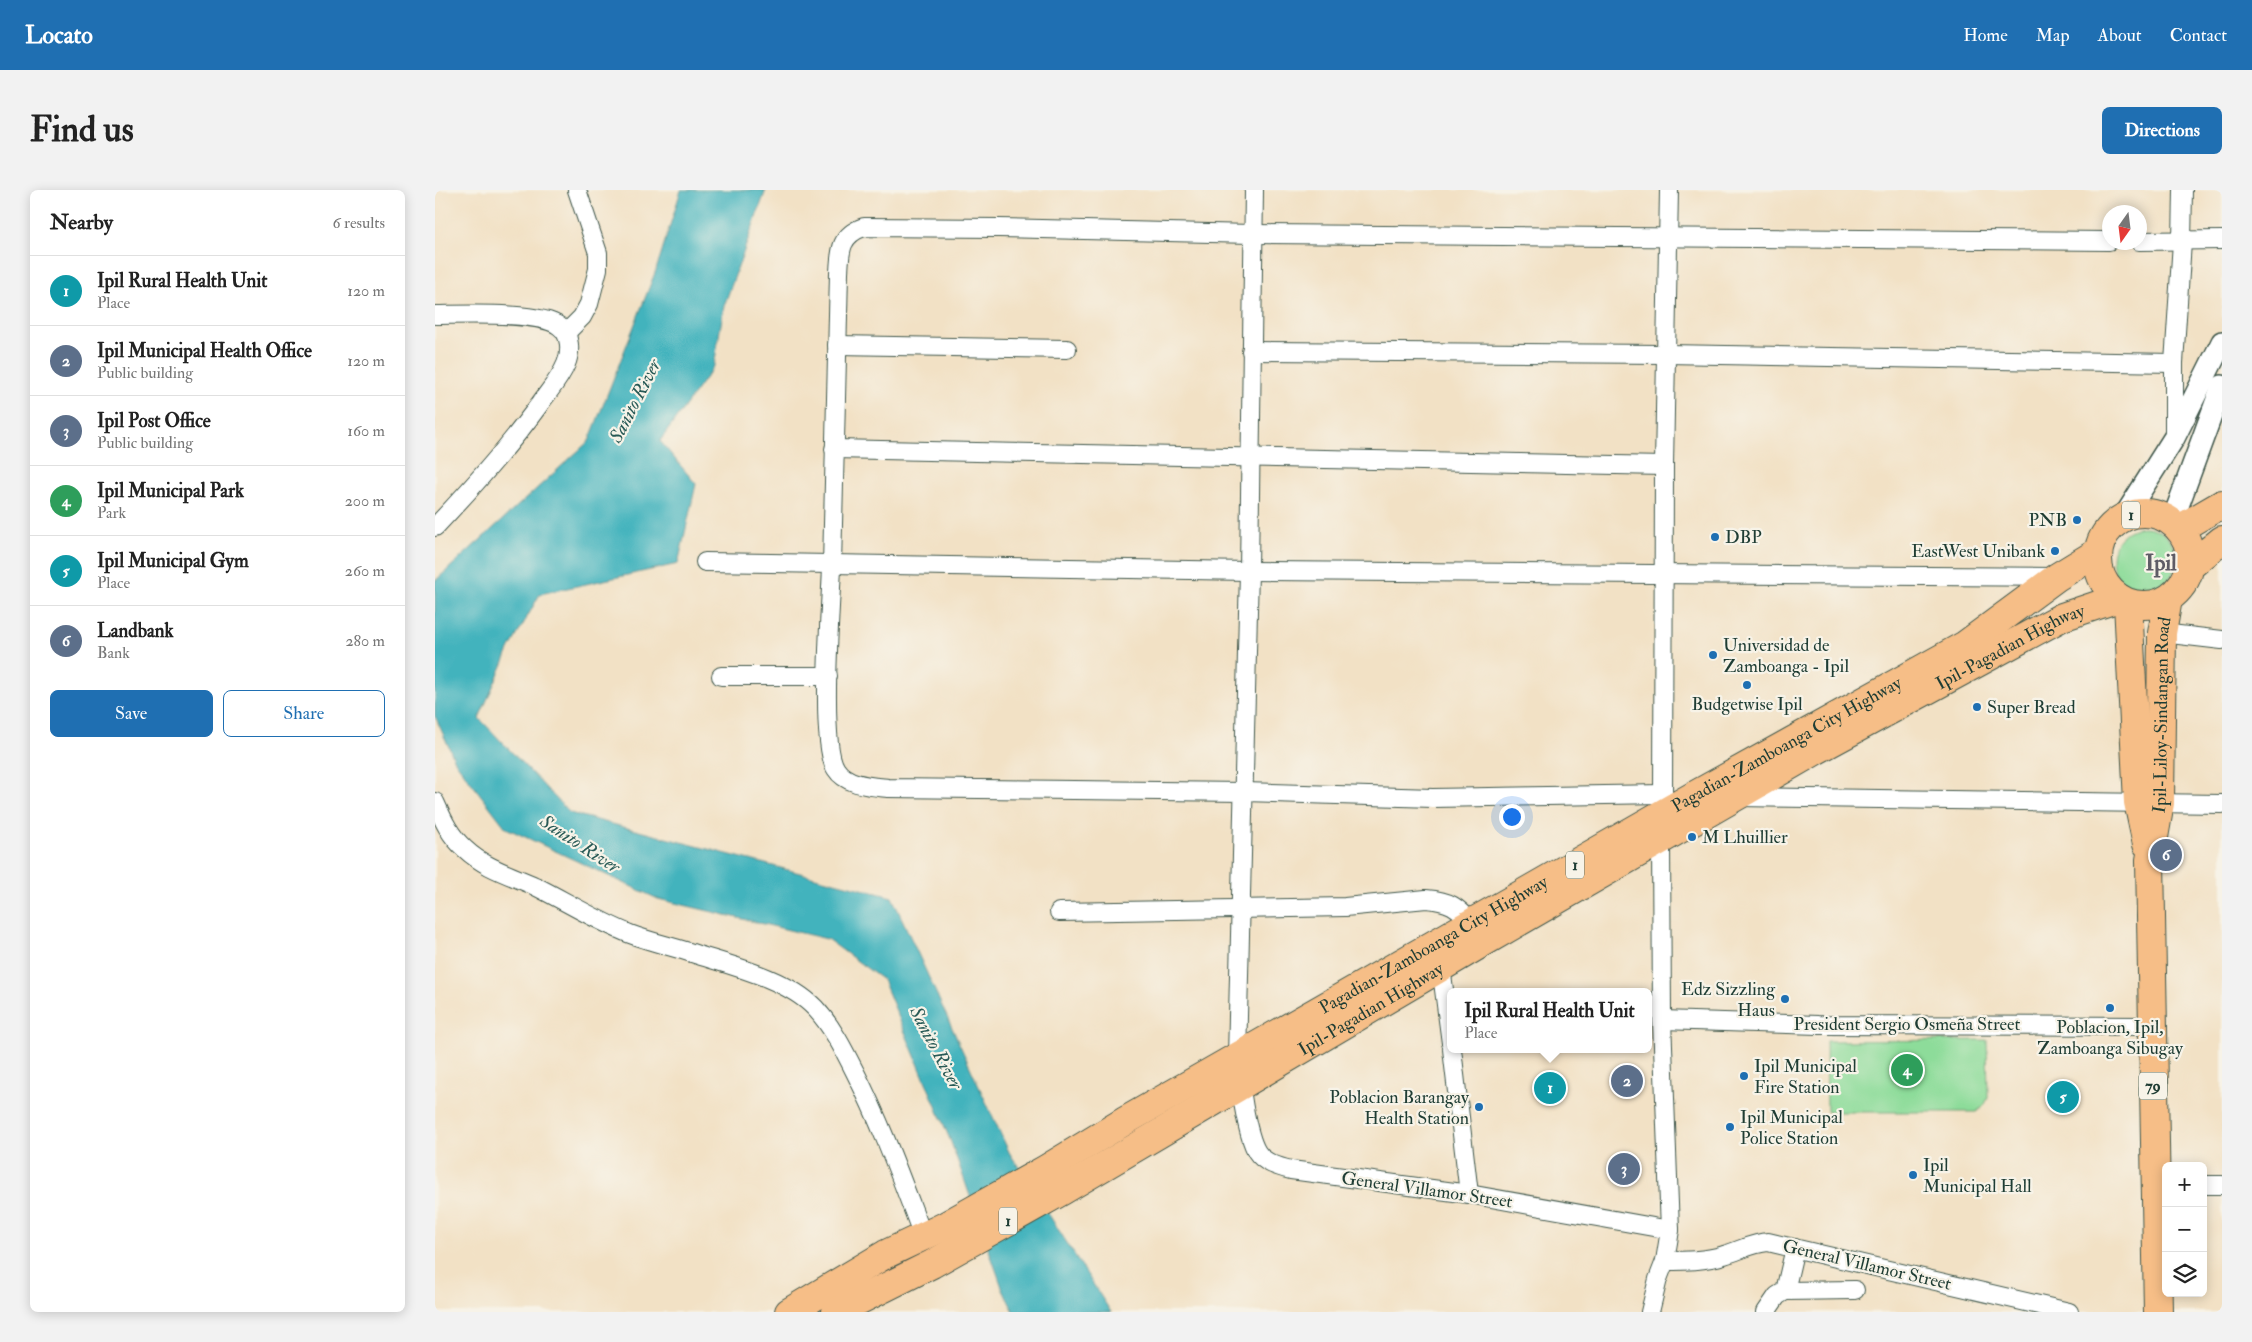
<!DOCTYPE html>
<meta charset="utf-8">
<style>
:root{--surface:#fff;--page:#f2f2f2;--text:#222;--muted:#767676;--line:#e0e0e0;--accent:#1f6fb2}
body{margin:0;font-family:"IM FELL Double Pica",serif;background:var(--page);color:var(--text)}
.controls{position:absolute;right:15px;bottom:15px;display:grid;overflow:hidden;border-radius:8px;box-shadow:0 2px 12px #0003}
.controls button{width:45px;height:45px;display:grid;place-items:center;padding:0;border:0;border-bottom:1px solid var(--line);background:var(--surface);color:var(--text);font:25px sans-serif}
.compass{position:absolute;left:1667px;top:15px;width:45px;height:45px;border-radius:50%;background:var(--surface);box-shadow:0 2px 12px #0003;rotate:194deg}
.you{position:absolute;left:1076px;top:626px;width:18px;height:18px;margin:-12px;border:4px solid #fff;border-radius:50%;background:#1a73e8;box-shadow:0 0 0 8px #1a73e833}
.badge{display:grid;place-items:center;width:32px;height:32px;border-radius:50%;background:var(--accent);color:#fff;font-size:16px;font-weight:700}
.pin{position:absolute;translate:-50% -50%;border:2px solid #fff;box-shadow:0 1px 5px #0006}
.popup{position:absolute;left:1012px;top:798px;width:205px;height:65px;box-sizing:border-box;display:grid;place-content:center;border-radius:8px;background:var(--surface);filter:drop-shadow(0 1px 4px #0005);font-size:16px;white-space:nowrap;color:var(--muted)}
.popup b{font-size:19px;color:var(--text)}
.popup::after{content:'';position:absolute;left:50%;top:100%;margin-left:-10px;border:10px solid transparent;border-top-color:var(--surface)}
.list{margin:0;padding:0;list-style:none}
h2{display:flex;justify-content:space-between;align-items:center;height:65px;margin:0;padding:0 20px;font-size:21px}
h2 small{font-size:16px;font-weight:400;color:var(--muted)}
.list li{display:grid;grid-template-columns:32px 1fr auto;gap:15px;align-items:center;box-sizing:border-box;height:70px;padding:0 20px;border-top:1px solid var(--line)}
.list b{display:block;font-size:19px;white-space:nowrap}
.list p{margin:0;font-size:16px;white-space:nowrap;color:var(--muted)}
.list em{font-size:16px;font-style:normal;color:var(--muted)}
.actions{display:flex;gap:10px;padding:15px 20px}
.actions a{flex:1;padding:11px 0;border:1px solid var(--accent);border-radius:8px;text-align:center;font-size:18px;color:var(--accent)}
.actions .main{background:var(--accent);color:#fff}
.icon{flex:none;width:28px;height:28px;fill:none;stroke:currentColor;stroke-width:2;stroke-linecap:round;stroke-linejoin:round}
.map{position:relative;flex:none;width:1787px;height:1122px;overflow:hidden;border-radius:8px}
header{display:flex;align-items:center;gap:30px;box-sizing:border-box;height:70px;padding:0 25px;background:var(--accent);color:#fff}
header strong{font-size:24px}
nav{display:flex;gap:28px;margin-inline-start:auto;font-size:18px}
.intro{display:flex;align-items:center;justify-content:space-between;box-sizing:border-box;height:120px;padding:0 30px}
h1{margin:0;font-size:35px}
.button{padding:12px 22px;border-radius:8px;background:var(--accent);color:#fff;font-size:18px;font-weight:700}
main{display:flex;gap:30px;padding:0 30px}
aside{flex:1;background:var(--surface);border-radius:8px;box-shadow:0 2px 12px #0003}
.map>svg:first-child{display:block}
.green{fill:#8ddc9a;stroke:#568c67}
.water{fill:#43b3bd;stroke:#317878}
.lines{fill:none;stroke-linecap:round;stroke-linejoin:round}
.minor-casing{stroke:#3f564a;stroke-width:20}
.tertiary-casing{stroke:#3f564a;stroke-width:24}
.primary-casing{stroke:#3f564a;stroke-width:30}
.minor{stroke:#fff;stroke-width:18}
.tertiary{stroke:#fff;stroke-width:21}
.primary{stroke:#f6be87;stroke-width:28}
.poi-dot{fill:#1f6fb2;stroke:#f7f3e8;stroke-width:2}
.labels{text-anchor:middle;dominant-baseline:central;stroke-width:4.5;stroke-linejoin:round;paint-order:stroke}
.shield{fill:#f7f3e8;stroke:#60746a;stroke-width:1}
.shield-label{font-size:16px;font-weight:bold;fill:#1f3d34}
.poi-label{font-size:18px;fill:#1f3d34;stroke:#f7f3e8;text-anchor:start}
.street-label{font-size:18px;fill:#1f3d34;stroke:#f7f3e8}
.water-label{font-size:19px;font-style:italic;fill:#285a56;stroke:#f7f3e8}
.district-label{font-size:22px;font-weight:bold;fill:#5e5c66;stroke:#f7f3e8}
</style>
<header>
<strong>Locato</strong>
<nav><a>Home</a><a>Map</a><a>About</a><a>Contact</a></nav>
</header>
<div class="intro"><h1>Find us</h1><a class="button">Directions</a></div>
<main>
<aside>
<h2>Nearby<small>6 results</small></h2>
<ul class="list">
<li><span class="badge" style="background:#0f9aa8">1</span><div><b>Ipil Rural Health Unit</b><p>Place</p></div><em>120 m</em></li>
<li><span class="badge" style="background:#5c6f8a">2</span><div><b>Ipil Municipal Health Office</b><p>Public building</p></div><em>120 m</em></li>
<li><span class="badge" style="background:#5c6f8a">3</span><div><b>Ipil Post Office</b><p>Public building</p></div><em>160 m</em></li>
<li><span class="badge" style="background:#2e9e5b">4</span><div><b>Ipil Municipal Park</b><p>Park</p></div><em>200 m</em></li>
<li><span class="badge" style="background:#0f9aa8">5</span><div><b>Ipil Municipal Gym</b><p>Place</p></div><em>260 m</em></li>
<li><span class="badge" style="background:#5c6f8a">6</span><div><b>Landbank</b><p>Bank</p></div><em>280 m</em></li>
</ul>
<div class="actions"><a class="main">Save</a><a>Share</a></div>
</aside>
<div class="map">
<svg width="1787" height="1122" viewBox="0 0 1787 1122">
<rect width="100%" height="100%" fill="#f7f3e8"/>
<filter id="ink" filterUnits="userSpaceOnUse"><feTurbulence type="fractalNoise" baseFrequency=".02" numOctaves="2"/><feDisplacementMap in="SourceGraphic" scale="10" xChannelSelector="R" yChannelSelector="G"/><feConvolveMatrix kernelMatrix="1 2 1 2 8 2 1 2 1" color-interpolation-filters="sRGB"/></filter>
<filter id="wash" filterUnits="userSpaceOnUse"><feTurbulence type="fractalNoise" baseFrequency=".0096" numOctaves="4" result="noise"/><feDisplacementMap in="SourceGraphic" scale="20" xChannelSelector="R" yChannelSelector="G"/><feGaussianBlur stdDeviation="1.12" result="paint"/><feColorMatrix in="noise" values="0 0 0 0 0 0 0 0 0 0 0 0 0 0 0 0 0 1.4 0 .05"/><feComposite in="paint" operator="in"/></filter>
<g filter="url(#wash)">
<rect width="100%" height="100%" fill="#f2e1c5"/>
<g class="green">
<circle cx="1709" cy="369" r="32"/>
<path d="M1552,850L1553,908L1549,916L1541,922H1392L1391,851Z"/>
</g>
<path class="water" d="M246,0H331L289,116L279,176L225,251L261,294L243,374L105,404L75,458L44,528L135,623L457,707L574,962L676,1122H579L568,1100L516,952L448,790L392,749L223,709L71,638L21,573L0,526V391L154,251L221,80Z"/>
</g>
<g filter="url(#ink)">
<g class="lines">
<defs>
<g id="minor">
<path d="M819,0L814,381L802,867C804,889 811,944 822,962C829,973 844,977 856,980L1034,1004L1235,1040"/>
<path d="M1704,51L1787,50"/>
<path d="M0,125C26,125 105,121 124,136C136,144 136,162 131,174C125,189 113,202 104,215C72,259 37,298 0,337"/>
<path d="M131,143L147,127L154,114L163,79V63L142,0"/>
<path d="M402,155L632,159"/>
<path d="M816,161L1231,164L1739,173"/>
<path d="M1739,247V173L1747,52L1748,0"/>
<path d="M399,259L1229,276"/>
<path d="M270,372L814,381L1622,387"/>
<path d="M1727,443L1787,450"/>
<path d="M286,486H393"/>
<path d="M1228,604L998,608L809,602L453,598C435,596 411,595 401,579C384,554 396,413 397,376C400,278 401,181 404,83C405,61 405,45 429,37L564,38L817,44L1674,51"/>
<path d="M1303,607L1787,614"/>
<path d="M0,612C8,630 15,646 30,659C50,678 76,685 100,696C132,712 162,731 195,744C216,752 239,757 260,764C298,776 352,789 380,818C397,836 409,860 420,882C447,935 467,991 488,1046"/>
<path d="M1228,616L1229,276L1234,0"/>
<path d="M624,722L910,717L991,709C1015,711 1022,716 1038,734"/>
<path d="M1005,769L1016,853"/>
<path d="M1227,830L1383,835L1717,836"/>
<path d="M1017,859L1034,1004"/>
<path d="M1768,995H1787"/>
<path d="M1230,1071C1250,1071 1270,1071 1289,1065C1304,1061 1317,1053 1333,1052L1634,1122"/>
<path d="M1350,1101L1360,1058"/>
<path d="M1215,1122L1223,1089L1230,1071L1235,1040L1227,830L1226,650"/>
<path d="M1331,1122L1342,1106L1350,1101L1420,1100"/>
</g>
<g id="tertiary">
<path d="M1689,327L1739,248L1787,152"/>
<path d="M1737,332L1787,196"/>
</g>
<g id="primary">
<circle cx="1709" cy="369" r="46"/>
<path d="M1744,339L1787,314"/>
<path d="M1755,376L1787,350"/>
<path d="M1693,413L1703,612L1712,654"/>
<path id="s1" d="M354,1122L451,1064L508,1037L611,979L690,931L1260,605L1530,455L1622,387L1663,362"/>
<path id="s2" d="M401,1122L497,1074L627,1001L1049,752L1380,561L1627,427L1684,408"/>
<path id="s3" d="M1723,1122L1715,670L1725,613L1727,443L1733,409"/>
</g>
</defs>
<use href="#minor" class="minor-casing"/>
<use href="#tertiary" class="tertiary-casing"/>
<use href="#primary" class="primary-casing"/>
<use href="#minor" class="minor"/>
<use href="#tertiary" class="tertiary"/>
<use href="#primary" class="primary"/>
</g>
</g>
<g class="poi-dot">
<circle cx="1642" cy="330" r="5"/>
<circle cx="1280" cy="347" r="5"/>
<circle cx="1620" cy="361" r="5"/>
<circle cx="1278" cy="465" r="5"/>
<circle cx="1312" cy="495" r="5"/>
<circle cx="1542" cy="517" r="5"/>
<circle cx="1257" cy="647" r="5"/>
<circle cx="1350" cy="809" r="5"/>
<circle cx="1675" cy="818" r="5"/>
<circle cx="1309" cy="886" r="5"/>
<circle cx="1044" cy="917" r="5"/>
<circle cx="1295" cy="937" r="5"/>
<circle cx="1478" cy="985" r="5"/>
</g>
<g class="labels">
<g class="shield">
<rect x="1687" y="311.5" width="18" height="27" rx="4"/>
<rect x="1131" y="661.5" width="18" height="27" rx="4"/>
<rect x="1704" y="882.5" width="28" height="27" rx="4"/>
<rect x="564" y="1017.5" width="18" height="27" rx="4"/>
</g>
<g class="shield-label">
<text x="1696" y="325">1</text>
<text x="1140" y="675">1</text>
<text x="1718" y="896">79</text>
<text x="573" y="1031">1</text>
</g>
<g class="poi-label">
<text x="1632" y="330" text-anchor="end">PNB</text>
<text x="1290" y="347">DBP</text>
<text x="1610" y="361" text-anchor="end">EastWest Unibank</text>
<text x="1288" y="455">Universidad de<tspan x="1288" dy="21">Zamboanga - Ipil</tspan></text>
<text x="1312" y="514" text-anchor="middle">Budgetwise Ipil</text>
<text x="1552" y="517">Super Bread</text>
<text x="1267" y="647">M Lhuillier</text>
<text x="1340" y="799" text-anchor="end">Edz Sizzling<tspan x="1340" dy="21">Haus</tspan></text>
<text x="1675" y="837" text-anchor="middle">Poblacion, Ipil,<tspan x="1675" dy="21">Zamboanga Sibugay</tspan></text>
<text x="1319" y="876">Ipil Municipal<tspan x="1319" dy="21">Fire Station</tspan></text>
<text x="1034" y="907" text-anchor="end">Poblacion Barangay<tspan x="1034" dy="21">Health Station</tspan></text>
<text x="1305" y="927">Ipil Municipal<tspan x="1305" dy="21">Police Station</tspan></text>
<text x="1488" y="975">Ipil<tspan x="1488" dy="21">Municipal Hall</tspan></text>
</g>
<g class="street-label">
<text stroke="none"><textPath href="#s2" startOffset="1350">Ipil-Pagadian Highway</textPath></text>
<text stroke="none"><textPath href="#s3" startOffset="598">Ipil-Liloy-Sindangan Road</textPath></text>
<text stroke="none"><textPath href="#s1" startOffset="1148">Pagadian-Zamboanga City Highway</textPath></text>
<text stroke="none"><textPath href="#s1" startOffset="742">Pagadian-Zamboanga City Highway</textPath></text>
<text stroke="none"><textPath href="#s2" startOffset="615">Ipil-Pagadian Highway</textPath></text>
<text x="1472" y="834">President Sergio Osmeña Street</text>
<text transform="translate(992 1000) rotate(8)">General Villamor Street</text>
<text transform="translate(1432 1075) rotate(13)">General Villamor Street</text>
</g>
<g class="water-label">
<text transform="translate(200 211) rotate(-63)">Sanito River</text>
<text transform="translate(145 654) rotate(33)">Sanito River</text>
<text transform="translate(501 858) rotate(62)">Sanito River</text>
</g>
<g class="district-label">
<text x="1726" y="373">Ipil</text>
</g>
</g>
</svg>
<div class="controls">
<button>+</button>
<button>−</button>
<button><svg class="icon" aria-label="layers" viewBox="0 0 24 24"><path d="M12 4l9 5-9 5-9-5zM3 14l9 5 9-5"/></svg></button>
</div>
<svg class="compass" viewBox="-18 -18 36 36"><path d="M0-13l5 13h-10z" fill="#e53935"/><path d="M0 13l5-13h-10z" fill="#767676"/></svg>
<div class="you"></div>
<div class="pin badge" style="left:1115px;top:898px;background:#0f9aa8">1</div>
<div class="popup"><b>Ipil Rural Health Unit</b>Place</div>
<div class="pin badge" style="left:1192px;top:891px;background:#5c6f8a">2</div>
<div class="pin badge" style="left:1189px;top:979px;background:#5c6f8a">3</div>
<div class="pin badge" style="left:1472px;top:880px;background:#2e9e5b">4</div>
<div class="pin badge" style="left:1628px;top:907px;background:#0f9aa8">5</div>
<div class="pin badge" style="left:1731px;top:665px;background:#5c6f8a">6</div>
</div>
</main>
